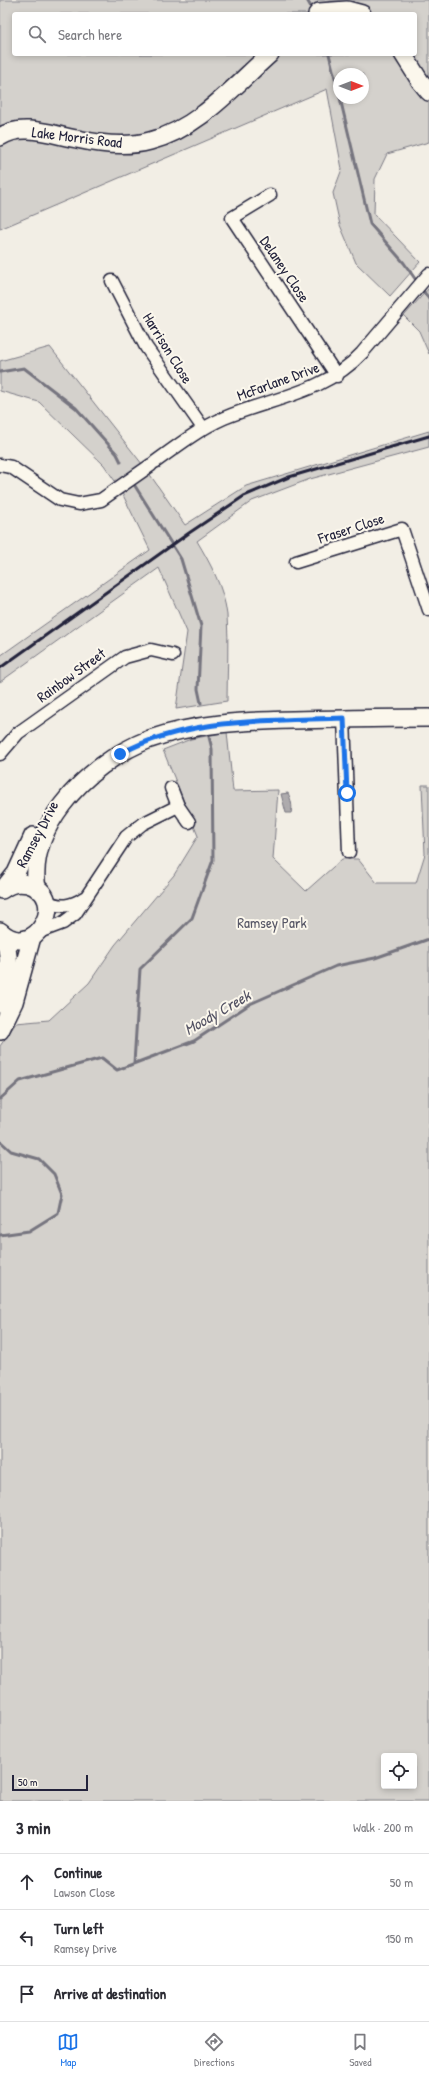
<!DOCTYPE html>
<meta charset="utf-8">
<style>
:root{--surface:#fff;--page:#f2f2f3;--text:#2b2b33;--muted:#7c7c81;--line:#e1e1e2;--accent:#1a73e8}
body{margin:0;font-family:"Patrick Hand",sans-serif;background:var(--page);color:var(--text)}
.controls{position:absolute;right:12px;bottom:12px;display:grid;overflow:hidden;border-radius:4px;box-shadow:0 2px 6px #0003}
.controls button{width:36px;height:36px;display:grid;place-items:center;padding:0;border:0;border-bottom:1px solid var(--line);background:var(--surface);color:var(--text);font:20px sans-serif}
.compass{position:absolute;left:333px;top:68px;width:36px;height:36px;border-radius:50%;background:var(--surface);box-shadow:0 2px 6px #0003;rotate:90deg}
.scale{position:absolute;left:12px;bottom:10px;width:76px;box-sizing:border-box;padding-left:4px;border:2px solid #22223b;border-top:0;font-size:11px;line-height:14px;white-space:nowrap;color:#22223b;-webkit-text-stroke:3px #fbf7ec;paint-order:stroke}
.stop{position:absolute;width:12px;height:12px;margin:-9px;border:3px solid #1a73e8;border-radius:50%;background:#fff}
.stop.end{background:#1a73e8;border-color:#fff;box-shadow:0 1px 4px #0008}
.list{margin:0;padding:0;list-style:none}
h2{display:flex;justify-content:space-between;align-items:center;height:52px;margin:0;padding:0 16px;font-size:17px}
h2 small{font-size:13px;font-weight:400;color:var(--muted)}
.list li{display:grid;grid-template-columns:26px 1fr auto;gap:12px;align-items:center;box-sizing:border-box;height:56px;padding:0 16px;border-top:1px solid var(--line)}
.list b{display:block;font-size:15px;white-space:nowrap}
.list p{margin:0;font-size:13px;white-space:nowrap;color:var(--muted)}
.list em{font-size:13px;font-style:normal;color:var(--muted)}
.icon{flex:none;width:22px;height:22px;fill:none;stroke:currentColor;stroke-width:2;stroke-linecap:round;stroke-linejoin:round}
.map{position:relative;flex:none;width:429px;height:1801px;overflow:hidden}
.search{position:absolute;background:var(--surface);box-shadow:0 2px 6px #0003;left:12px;right:12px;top:12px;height:44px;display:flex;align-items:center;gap:10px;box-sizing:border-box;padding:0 14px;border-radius:4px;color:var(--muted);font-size:15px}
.sheet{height:220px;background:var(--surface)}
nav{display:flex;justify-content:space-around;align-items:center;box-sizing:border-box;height:56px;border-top:1px solid var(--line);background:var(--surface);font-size:11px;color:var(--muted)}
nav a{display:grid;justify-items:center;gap:2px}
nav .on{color:var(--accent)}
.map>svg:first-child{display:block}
.green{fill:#d4d1cc;stroke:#7b7a84;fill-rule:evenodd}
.water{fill:#aeabad;stroke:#76747f}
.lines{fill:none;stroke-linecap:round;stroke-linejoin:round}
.stream{stroke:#76747f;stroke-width:3}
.street-casing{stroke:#22223b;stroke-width:15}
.secondary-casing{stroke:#22223b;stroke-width:20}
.street{stroke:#fbf7ec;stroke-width:12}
.secondary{stroke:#fbf7ec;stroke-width:17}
.rail{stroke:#22223b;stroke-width:3}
.route{stroke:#1a73e8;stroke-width:5}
.labels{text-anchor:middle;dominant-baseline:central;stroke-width:4;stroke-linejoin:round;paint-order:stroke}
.street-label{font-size:15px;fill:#22223b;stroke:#fbf7ec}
.park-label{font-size:15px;fill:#575766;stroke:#fbf7ec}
.water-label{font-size:16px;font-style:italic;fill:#535263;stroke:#fbf7ec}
</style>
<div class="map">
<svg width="429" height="1801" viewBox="0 0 429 1801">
<rect width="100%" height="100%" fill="#f2eee5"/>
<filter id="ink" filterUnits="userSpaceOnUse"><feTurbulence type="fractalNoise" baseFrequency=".025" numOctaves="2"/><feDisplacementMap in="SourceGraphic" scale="8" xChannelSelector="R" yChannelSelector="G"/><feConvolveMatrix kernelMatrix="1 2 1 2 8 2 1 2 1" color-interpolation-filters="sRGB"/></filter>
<g filter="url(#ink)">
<g class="green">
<path d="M0,0H429V142L387,154L375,179L374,214L420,262L390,296L356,263L340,225L333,193L342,169L327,89L0,229ZM14,14H415V54H14ZM339,74H363V98H339Z"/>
<path d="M429,288V354L419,331L404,316Z"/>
<path d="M50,347L146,469L185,525L246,486L429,431V447L310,479L252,501L197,541C210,563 224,588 227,615C229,643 227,673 227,701L176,709L187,632L159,568L0,682V656L150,550L119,487L104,465L39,402L0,391V361Z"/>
<path d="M227,732L233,791L278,790L273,859L306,891L342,859H358L377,883H416L425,854L422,785H429V1801H0V1046L16,1023L49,1020L89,983L115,945L174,875L198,836L163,750L191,739ZM384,1756H414V1786H384Z"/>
</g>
<path class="water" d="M288,793C291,799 293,807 291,813H286L281,794Z"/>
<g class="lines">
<g class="stream">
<path d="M307,0L311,7"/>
<path d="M329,54L339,94"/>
<path d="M340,98L370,224L404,263L418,283"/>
<path d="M421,288L429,299"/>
<path d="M0,372L24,368L76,408L117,454L121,462"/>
<path d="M135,486L181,559L201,626L198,689L201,703"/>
<path d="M134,1063L140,969L192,918L213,860L212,749L208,733"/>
<path d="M0,1099L20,1081L102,1058L117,1070L194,1041L250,1004L336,966L375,958L429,939"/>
<path d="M0,1141L11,1151L39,1159L54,1174L62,1194L58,1213L29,1231L0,1235"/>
</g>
<defs>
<g id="street">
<path d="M270,195L232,218L337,376"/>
<path d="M112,281L146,347L203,428"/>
<path d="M155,462C177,446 199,429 224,418C272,398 325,393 362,353L429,274"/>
<path d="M0,465L11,467L60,500L79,504L101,500L151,465"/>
<path d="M296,562L402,529L429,610"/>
<path d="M344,718L349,852"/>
<path d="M0,754L18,733L125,657L151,650L173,655"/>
<path d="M178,806L189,822"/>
<path d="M46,901C60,908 71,907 84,898"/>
<path d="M39,932L63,923L75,914L126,837L142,824L178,806L171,788"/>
</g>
<g id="secondary">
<path d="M317,14L319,12L347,10L362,14"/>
<path d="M403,54L420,81L429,92"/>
<path d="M0,137C22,122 53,135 77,139C99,144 128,147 150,141C198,129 234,86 270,54"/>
<path d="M4,888L16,873L33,836"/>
<path d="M37,889C32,858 43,830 62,805C84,776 116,752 150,739C195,723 246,721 293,720C338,719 384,718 429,718"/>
<path d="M0,931C35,964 71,896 28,884C19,882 9,884 2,890"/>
<path d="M0,1004C9,979 12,959 3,934"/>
<path d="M0,1031L14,1002L32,937"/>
</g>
</defs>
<use href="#street" class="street-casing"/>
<use href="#secondary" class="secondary-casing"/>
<use href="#street" class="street"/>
<use href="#secondary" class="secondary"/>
<path class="rail" d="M0,668L189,533L244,496L289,477L429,436"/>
</g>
</g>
<g class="lines" filter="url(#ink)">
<path class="route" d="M120,754C188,717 269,721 344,718L347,793"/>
</g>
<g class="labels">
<g class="street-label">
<text transform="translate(77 137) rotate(7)">Lake Morris Road</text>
<text transform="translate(285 269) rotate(56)">Delaney Close</text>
<text transform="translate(168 348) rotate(58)">Harrison Close</text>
<text transform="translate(278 381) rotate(-20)">McFarlane Drive</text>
<text transform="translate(351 528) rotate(-18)">Fraser Close</text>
<text transform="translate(71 675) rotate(-36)">Rainbow Street</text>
<text transform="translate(37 834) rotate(-62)">Ramsey Drive</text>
</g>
<g class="park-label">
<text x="272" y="922">Ramsey Park</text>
</g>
<g class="water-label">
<text transform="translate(217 1012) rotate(-30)">Moody Creek</text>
</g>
</g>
</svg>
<div class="controls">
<button><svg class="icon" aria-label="locate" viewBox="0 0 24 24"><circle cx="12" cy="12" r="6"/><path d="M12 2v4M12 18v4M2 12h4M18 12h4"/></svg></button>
</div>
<svg class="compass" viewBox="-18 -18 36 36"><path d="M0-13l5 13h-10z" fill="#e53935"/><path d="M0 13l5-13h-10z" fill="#7c7c81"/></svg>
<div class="scale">50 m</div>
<div class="stop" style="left:347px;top:793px"></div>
<div class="stop end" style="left:120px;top:754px"></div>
<div class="search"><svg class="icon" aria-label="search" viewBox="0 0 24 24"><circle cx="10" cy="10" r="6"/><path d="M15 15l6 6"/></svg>Search here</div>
</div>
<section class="sheet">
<h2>3 min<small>Walk · 200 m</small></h2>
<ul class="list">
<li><svg class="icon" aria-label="ahead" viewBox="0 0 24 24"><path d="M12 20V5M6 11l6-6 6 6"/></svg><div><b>Continue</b><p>Lawson Close</p></div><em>50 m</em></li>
<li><svg class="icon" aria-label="left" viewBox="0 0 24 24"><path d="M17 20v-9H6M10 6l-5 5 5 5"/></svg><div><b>Turn left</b><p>Ramsey Drive</p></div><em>150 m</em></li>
<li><svg class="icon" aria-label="arrive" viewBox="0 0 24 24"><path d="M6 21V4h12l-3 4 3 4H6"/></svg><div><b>Arrive at destination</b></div></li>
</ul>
</section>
<nav>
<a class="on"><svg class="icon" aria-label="map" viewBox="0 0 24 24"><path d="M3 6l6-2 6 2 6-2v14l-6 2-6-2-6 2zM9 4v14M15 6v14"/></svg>Map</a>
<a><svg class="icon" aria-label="directions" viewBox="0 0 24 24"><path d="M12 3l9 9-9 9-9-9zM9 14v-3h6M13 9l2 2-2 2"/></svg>Directions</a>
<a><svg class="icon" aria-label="saved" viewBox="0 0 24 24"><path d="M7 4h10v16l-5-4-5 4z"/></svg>Saved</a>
</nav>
